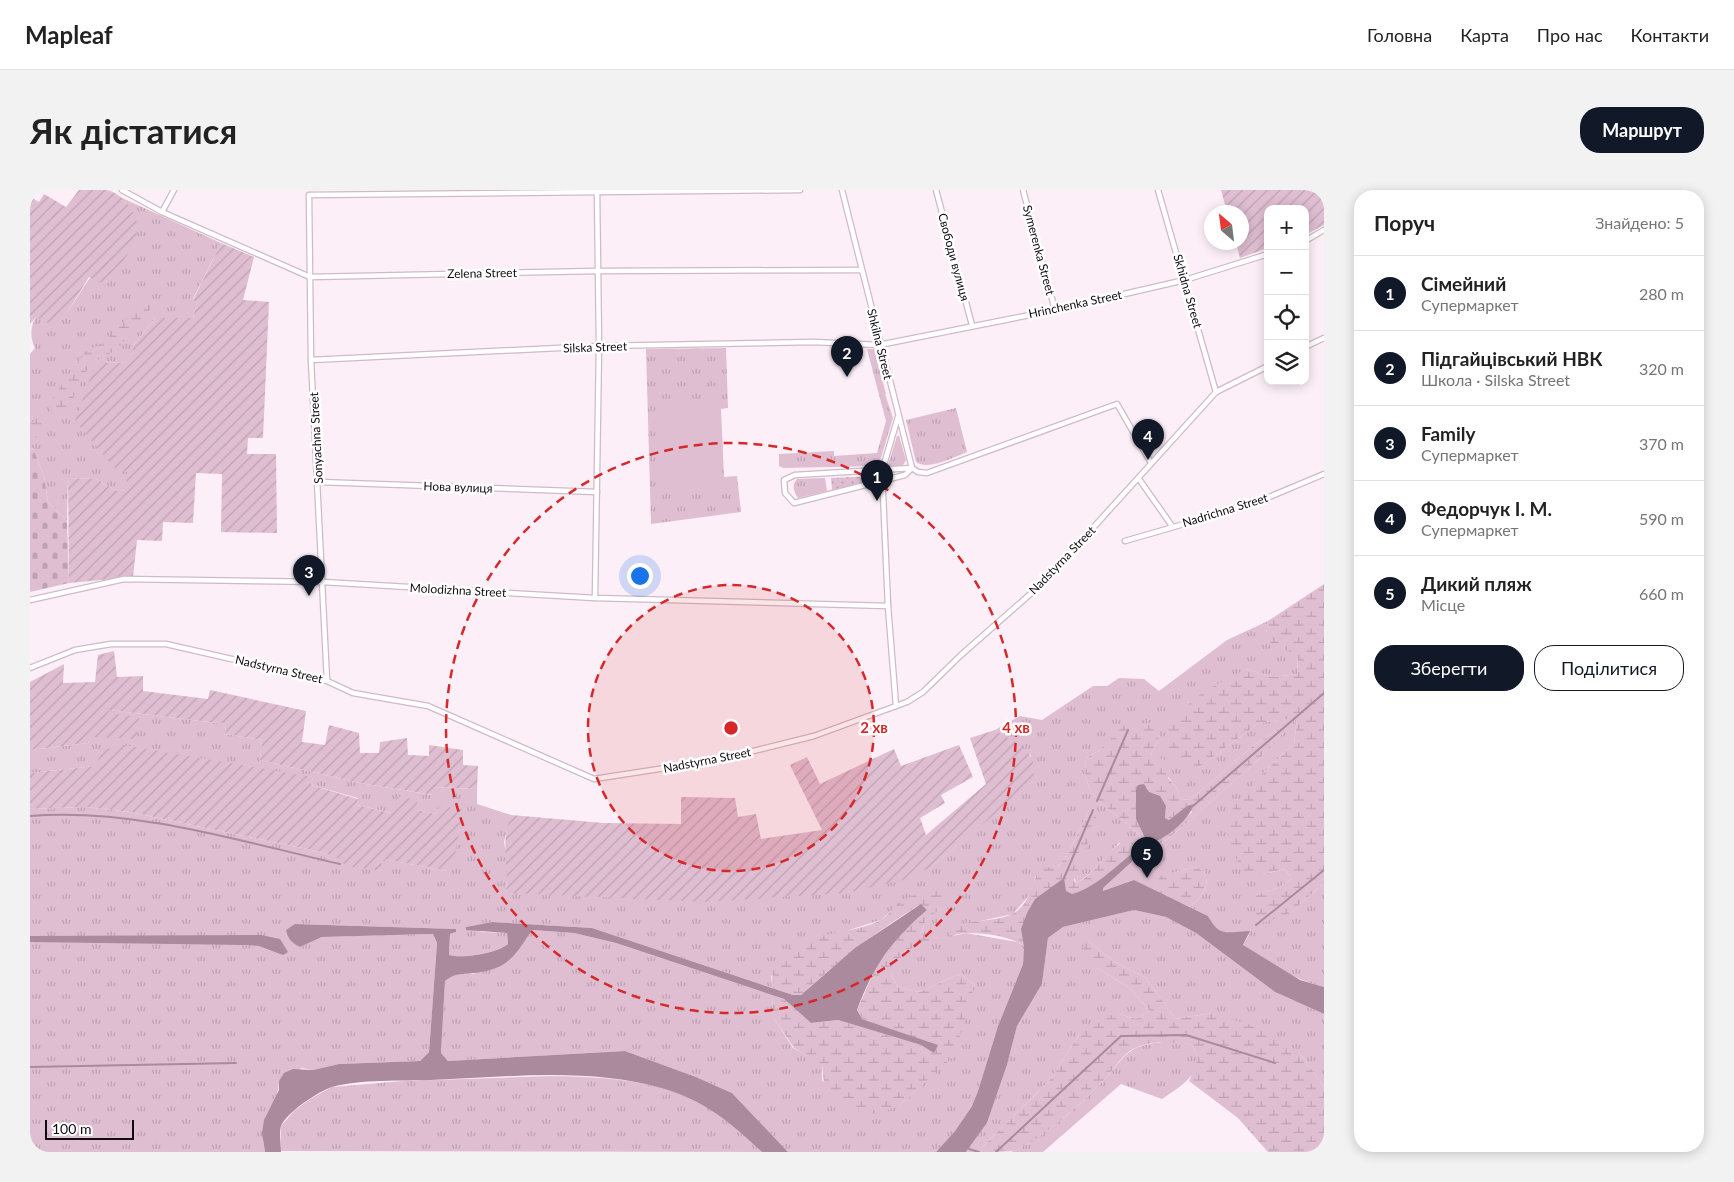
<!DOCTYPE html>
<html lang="uk">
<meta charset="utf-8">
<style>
:root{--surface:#fff;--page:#f2f2f2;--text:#222;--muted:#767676;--line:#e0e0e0;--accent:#111827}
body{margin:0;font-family:Lato,sans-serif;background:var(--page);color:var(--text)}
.controls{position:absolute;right:15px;top:15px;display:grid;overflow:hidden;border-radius:10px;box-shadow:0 2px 12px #0003}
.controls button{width:45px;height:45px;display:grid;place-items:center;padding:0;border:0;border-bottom:1px solid var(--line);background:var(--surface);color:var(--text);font:25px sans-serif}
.compass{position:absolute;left:1174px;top:15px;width:45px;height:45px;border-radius:50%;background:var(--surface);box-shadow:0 2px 12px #0003;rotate:332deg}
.scale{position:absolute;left:15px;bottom:12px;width:89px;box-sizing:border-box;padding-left:5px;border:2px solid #120b10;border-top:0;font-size:14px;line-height:18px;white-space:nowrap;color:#120b10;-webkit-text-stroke:4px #fff;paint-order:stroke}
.you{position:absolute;left:609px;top:385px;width:18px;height:18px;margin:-12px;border:4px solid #fff;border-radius:50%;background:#1a73e8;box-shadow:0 0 0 8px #1a73e833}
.badge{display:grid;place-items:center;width:32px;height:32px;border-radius:50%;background:var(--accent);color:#fff;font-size:16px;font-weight:700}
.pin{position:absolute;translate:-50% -41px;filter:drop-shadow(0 1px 2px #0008)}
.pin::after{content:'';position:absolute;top:26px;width:18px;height:15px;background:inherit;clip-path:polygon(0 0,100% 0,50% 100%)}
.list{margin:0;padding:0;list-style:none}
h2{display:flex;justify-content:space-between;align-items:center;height:65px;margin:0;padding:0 20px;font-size:21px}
h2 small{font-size:16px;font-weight:400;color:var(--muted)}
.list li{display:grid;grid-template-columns:32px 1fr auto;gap:15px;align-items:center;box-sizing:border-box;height:75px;padding:0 20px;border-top:1px solid var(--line)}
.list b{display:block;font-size:19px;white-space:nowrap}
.list p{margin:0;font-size:16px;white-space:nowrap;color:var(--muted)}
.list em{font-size:16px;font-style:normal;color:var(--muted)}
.actions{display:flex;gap:10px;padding:15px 20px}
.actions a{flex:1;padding:11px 0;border:1px solid var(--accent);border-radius:20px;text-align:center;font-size:18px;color:var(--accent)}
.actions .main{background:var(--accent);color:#fff}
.icon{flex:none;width:28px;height:28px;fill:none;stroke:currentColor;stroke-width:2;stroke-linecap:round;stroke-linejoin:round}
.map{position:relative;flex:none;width:1294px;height:962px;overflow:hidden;border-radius:20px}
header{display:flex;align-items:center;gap:30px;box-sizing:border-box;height:70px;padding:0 25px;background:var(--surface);border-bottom:1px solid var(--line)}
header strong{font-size:24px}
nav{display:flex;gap:28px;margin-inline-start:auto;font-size:18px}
.intro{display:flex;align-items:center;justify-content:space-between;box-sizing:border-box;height:120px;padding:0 30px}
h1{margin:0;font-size:35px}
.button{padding:12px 22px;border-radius:20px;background:var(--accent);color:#fff;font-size:18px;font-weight:700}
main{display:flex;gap:30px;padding:0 30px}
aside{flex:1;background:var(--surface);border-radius:20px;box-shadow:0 2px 12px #0003}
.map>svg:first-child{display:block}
.grass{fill:url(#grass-tufts);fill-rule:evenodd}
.wetland{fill:url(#wetland-marsh);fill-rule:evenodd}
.cemetery{fill:url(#cemetery-stones)}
.park{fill:url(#park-dots)}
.garden{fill:url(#garden-furrows)}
.pitch{fill:#dfbed1}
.water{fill:#ac8a9e}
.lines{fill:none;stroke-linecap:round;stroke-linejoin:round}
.stream{stroke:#ac8a9e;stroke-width:2}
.minor-casing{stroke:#d0bac7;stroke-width:7}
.minor{stroke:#fff;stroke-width:4.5}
.ring{fill:none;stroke:#d62828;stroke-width:2.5;stroke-dasharray:9 6}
.labels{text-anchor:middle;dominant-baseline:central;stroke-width:5;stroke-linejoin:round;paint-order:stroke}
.street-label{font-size:12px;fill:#120b10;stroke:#fff}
.centre{fill:#d62828;stroke:#fff;stroke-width:2.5}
.ring-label{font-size:15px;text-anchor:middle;font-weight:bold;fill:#d62828;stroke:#fff;stroke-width:5;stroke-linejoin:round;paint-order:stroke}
</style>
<header>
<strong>Mapleaf</strong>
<nav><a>Головна</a><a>Карта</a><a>Про нас</a><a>Контакти</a></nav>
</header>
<div class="intro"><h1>Як дістатися</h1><a class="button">Маршрут</a></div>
<main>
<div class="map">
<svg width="1294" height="962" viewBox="0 0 1294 962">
<defs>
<pattern id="grass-tufts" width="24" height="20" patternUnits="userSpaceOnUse" patternTransform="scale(1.25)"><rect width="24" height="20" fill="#dfbed1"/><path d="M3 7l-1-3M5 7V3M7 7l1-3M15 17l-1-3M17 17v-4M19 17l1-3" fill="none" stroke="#bea2b2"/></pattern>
<pattern id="wetland-marsh" width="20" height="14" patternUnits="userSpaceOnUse" patternTransform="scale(1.25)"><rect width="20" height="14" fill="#dfbed1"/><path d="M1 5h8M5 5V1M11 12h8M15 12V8" fill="none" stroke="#bea2b2"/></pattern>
<pattern id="cemetery-stones" width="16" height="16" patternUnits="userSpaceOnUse" patternTransform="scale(1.25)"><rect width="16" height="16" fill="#dfbed1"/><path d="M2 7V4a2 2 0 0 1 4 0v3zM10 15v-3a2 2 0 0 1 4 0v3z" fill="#bea2b2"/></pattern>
<pattern id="park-dots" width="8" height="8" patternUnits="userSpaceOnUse" patternTransform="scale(1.25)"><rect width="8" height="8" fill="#dfbed1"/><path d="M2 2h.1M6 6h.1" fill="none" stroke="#bea2b2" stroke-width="1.8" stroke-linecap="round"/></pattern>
<pattern id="garden-furrows" width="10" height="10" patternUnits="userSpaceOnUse" patternTransform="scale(1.25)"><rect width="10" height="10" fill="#dfbed1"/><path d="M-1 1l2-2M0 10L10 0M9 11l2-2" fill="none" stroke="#bea2b2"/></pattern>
</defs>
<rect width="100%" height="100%" fill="#fceff7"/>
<g class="grass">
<path d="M90,7L191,53L163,109L167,112L163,128H125L104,155L101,172L74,173L97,282V300L87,301L66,289L38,288L37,331L18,312L14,286L3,258L0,260V164L5,158C0,148 0,137 6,127L38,121L103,22Z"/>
<path d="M696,158L698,218L691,219L694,287L707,286L711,322L621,334L616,159Z"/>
<path d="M837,159H844L856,204H855L863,228L850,271L845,276L753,278L749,276V264L804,261V266L847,263L856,231Z"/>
<path d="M926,218L937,262C924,267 898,281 886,272L876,230Z"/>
<path d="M867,246H869L876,270L872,277L861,278L858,275Z"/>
<path d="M795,288L797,301L768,308C764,302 761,295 767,289Z"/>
<path d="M1238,431L1236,444L1268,465L1267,484L1243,487L1216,479L1168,578L1229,533L1267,527L1264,554L1233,583V684L1255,679L1262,689L1248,698L1225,705L1259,724L1294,693V797C1264,790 1238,773 1213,755L1219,745L1214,741L1203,744L1193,742L1183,736L1178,726L1160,717C1172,705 1181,698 1174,681L1165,677L1131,686L1123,700L1104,690L1073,701V698L1107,667L1110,660L1089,653C1075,666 1061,686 1046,693L1044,684L1065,636L1058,623L1038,663L1027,678L1005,687L1003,701L983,724L936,734L923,746L936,743L987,752L994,756L993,774L968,836L948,901L942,916L925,941L906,962H758L702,903L666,887L595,861L418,871L411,863L415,791L424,784H444L502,740L544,743L586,753L742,805L743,827L763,858L792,873V891L870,915L897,890L945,795L930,784L889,802L868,797L861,784C875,756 881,758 908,748L891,745L895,732L911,718L871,712L851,730L819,740L741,786L742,798L562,738L462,732L436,737L452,742L477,743L478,754C466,763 434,769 419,765L420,744L426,742V739L265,734L270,757L292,747L403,744L407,753L399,862L390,871L309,874L283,880L272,878L249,891C248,921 227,924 235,962H0V619L55,617L100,622L291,662L350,681L352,669L417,681L409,616L406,624L387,620L368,607L362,623L327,615L328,608L281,595L283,587L65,576L0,583V560L58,553L60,547L79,520L196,534L195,544L232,550L230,570L330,593L402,605L403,597L447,599V614L481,625L474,652L478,674L476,703L901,677L1000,594L1001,565L965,540L990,526L1012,530L1063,496H1077L1089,488L1114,489L1129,501L1197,450ZM1265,529L1228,570L1138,649L1121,658C1113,655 1112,648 1106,642C1089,624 1061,613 1056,588C1055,582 1056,574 1056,568L1070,560L1130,545L1121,565L1146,597L1151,609L1160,610L1224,555Z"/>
<path d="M1104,720L1136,727L1166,743L1245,802L1294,824V897L1269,862L1182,823L1145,829L1116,788L1085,772L1058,751L1067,778L1100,798L1120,821L1106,829L1089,824L1049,845L1018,892L951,958L952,962H936L957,933L977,875L987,836L1012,794L1018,748L1033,737Z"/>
<path d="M1138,851L1161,854C1181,879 1150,897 1132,909L1091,894L1013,962H981C1011,951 1052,913 1075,889C1085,879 1091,866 1104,859C1113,854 1127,853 1138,851Z"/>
<path d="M521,886C580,887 646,890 696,928C709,938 720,951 732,962L251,961V936L264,921L280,909L302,897L373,891Z"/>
</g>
<g class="wetland">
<path d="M120,112L121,119L108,132L88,159L60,174L36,222L28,224L20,220L23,207L55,162L74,152L108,117Z"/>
<path d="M13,225L18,234L10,245L0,251V233Z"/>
<path d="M1294,394V693L1259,724L1226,735L1225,705L1248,698L1262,689L1255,679L1233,684L1213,681L1197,652L1202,619L1233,583L1264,554L1267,528L1228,570L1161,629L1138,649L1121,658C1113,655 1112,648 1106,642C1089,624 1061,613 1056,588C1054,582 1056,574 1056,568L1070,560L1096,533H1126L1130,545L1121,565L1138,571V588L1146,597L1151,609L1160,610L1224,555L1266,528L1229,533L1168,578L1136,561L1138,533L1171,503L1216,479L1243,487L1267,484L1268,465L1241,454L1236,444L1238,431ZM1117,597L1118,602L1136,616L1135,628L1139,630L1157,616L1162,622L1131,649L1106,616L1107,610Z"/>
<path d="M1063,620L1066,626L1065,636L1044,690L1046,693C1067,684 1075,659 1098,649L1110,660L1107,667L1073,698V701L1104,690L1101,696L994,756C980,746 954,743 937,743C930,743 925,746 918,745C931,726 966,734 984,723C1002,712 1001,692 1011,677L1027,678L1038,663L1058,623Z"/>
<path d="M1165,677L1174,681C1181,698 1172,705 1160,717L1123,700L1130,686Z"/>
<path d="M909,696L918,703L911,718L895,732L891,744L909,748L875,761L861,784L868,797L889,802L930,784L945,795L924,866L870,915L847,924L832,922L795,904L792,874L764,858L743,827L742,805L754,809L781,833L808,830L891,855L904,862L907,855L832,829L827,820L846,777L870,744L897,720L891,714C847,740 809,771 771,805H763L742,798C739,737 814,750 851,730C858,726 863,717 870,712C881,705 897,701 909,696Z"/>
<path d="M1058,751L1085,772L1116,788L1145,829L1182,823L1234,839L1269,862L1294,897V962H1238L1208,928L1159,891C1165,877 1172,867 1161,854C1143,852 1122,850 1105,858C1092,864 1085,878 1076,888C1058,908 1007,954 983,961C974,962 962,962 952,962L951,958L1018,892L1049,845L1065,828L1089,824L1106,829L1120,821L1100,798L1067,778L1051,759Z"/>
</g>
<path class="cemetery" d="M3,258L14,286L18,312L37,331L39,393L0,402V260Z"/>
<path class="park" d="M847,286V290L802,300L801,288Z"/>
<g class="garden">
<path d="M49,0C57,0 67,0 76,0C92,2 111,26 107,43C103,61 86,80 76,95L59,87L38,121L20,134L6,127L0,134V7L9,12L14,4L36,17Z"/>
<path d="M1191,0H1294V35L1275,45V19H1238V58L1210,68L1206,53L1212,52V22H1197Z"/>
<path d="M191,53L224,67L213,110L239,112L233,248H218L217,264H246L247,343L191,342L192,284L166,283L163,333L133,332L132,351L107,350L103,387L39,393L38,288L66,289L87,301L96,300L97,282L87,281L45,231L63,179L74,173L100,172L104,155L125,128H163L167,112L163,110Z"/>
<path d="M84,461L87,487L113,486V501L178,509L180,500L276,521L272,552L295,555L299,535L329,543L330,563H349L350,552L377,548L378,565L399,566V555L433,560V575L448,576L447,599L404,597L403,605L330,593L230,570L232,550L195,544L196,534L79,520L78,523L109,527L107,549L60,547L58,553L0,560V492L34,474L33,493L65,492L68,465Z"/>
<path d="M965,540C988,556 1013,561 1001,594L901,677L873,690L815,703L676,712L476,703C479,673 470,654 481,625L573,633L651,634V607L705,608L708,627L726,624L731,649L792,640L760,575L777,567L790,594L864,559L871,576L929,555L943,587L911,605L915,613L890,628L896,645L956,594L940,548Z"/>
<path d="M93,555L283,587L281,595L328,609L327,615L361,623L367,607L387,609V620L406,624L409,616L433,619L425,665L417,681L352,669L351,681L315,676L311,669L291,662L100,622L55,617L0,619V583L65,576L73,560Z"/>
</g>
<path class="pitch" d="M687,209L690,301L632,303L629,211Z"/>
<g class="water">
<path d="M1114,594L1119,602L1130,606L1136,616L1135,628L1139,630L1157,616L1164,614C1159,630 1134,651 1118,654L1106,629V599L1108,595Z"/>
<path d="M1110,660L1107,667L1073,698V701L1104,690L1178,726C1190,749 1199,741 1220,741L1213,755L1270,790L1294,797V824L1245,802L1166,743L1136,727L1104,720L1033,737L1018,748L1012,794L987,836L977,875L957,933L936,962H906L925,941L942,916L948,901L968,836L993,774L994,756L991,739L997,723L1005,709L1034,688L1036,701L1042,704C1065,698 1085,677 1104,662Z"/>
<path d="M891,714L897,720C861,751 844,775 827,820L832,829L908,855L904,863L891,855L808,830L781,833L754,809L586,753L544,743L502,740C484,767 478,779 445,783C430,785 427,782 415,791L411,863L418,871L595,861L666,887L702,903L758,962H732C701,933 677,912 635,899C560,877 478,887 401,890C371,891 331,889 302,897C289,901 257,922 251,936C249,942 251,955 251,962H235L232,943L234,930L249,900V891L254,883L263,879L283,880L309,874L390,871L399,862L407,753L403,744L292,747L270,757C262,753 258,749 256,740L265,734L426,739V742L420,744L419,765C434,769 467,763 478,754L477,743L436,740V737L462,732L562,738L763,805H771L825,758Z"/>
<path d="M231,745L250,749L258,762L253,765L229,756L216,755L0,752V746Z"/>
</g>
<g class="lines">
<g class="stream">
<path d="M1067,611L1098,540"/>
<path d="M1163,616L1294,503"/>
<path d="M0,626C105,618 209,651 310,674"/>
<path d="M1034,688L1063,620"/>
<path d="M1226,735L1294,680"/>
<path d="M0,877L206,873"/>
<path d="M939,959L949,962"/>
<path d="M966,962L1091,846L1156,845L1245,873"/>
</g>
<defs>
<g id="minor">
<path d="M92,0L132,22L280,87L567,81L831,80"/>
<path d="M812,0L882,278"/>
<path d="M906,0L942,135"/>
<path d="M993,0L1025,120"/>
<path d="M1128,0L1186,202"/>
<path d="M132,22L144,0"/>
<path d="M1275,51L1294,40"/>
<path d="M1275,157L1294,148"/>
<path d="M281,170L569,156L784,152L849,155L1025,120L1155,90L1238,64"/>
<path d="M882,278L888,282L897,283L1087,214L1121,273"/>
<path d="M882,278L875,285L764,313L755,303L754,290L765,285Z"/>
<path d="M1109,289L1142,336"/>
<path d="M289,292L567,302"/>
<path d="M1095,351L1220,315L1294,284"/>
<path d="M565,408L569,156L567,0"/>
<path d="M0,410L94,389L293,392L565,408L858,416"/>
<path d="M0,478L45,460L81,454H136L297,491L323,503L398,516L564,589L687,570L784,546L877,512L893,502L931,465L1014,392L1186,202L1238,176"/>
<path d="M297,491L281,170L279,5L770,0"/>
<path d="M866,516L858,416L852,281L868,227"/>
</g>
</defs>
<use href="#minor" class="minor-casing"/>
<use href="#minor" class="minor"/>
</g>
<circle cx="701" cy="538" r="143" fill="#d62828" fill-opacity=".12"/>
<g class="ring">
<circle cx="701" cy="538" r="143"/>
<circle cx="701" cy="538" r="285"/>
</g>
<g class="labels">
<g class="street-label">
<text transform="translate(1009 60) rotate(75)">Symerenka Street</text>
<text transform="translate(924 67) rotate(75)">Свободи вулиця</text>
<text transform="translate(452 83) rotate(-1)">Zelena Street</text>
<text transform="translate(1158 101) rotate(74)">Skhidna Street</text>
<text transform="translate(1045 114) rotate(-12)">Hrinchenka Street</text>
<text transform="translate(850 154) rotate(76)">Shkilna Street</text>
<text transform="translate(565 157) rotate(-2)">Silska Street</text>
<text transform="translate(286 248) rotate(-93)">Sonyachna Street</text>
<text transform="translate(428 297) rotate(2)">Нова вулиця</text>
<text transform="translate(1195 320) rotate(-17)">Nadrichna Street</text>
<text transform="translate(1032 370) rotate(-46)">Nadstyrna Street</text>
<text transform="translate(428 400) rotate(3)">Molodizhna Street</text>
<text transform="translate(249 479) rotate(13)">Nadstyrna Street</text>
<text transform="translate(677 570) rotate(-11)">Nadstyrna Street</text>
</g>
</g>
<circle cx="701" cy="538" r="8" class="centre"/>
<g class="ring-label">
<text x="844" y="543">2 хв</text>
<text x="986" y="543">4 хв</text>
</g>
</svg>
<div class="controls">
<button>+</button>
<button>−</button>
<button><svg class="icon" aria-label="locate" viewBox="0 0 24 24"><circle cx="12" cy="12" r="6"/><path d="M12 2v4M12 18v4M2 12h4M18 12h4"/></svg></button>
<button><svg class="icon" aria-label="layers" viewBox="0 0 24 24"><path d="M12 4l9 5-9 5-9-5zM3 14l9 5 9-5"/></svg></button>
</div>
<svg class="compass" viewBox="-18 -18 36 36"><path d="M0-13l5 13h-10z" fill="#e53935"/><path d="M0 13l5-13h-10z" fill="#767676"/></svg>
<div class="scale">100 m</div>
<div class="you"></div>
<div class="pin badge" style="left:847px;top:311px">1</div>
<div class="pin badge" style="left:817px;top:187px">2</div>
<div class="pin badge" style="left:279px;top:406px">3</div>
<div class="pin badge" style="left:1118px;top:270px">4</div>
<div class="pin badge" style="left:1117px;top:688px">5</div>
</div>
<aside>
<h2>Поруч<small>Знайдено: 5</small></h2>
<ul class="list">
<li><span class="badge">1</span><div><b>Сімейний</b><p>Супермаркет</p></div><em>280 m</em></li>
<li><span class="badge">2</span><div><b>Підгайцівський НВК</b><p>Школа · Silska Street</p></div><em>320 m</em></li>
<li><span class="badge">3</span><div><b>Family</b><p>Супермаркет</p></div><em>370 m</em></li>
<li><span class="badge">4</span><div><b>Федорчук І. М.</b><p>Супермаркет</p></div><em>590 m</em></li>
<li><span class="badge">5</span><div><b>Дикий пляж</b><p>Місце</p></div><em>660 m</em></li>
</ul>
<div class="actions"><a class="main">Зберегти</a><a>Поділитися</a></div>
</aside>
</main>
